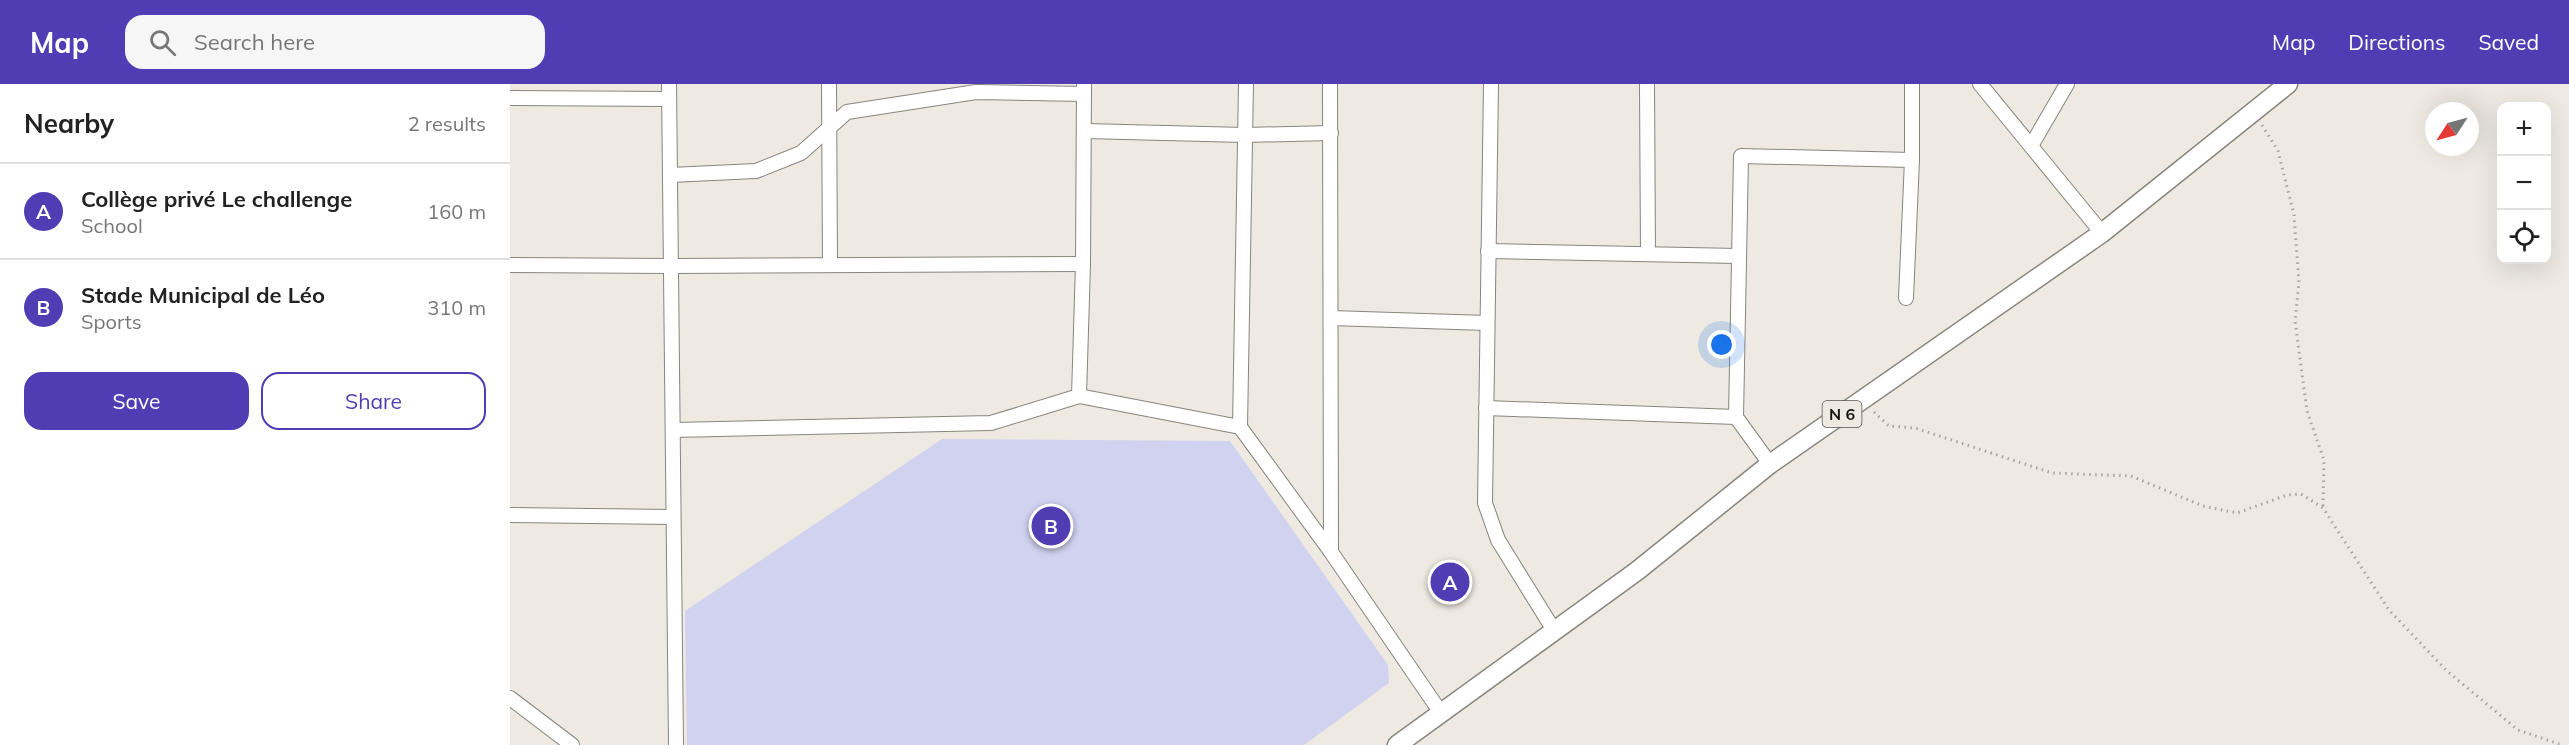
<!DOCTYPE html>
<meta charset="utf-8">
<style>
:root{--surface:#fff;--page:#f6f6f6;--text:#222;--muted:#767676;--line:#e0e0e0;--accent:#503db4}
body{margin:0;font-family:Mulish,sans-serif;background:var(--page);color:var(--text)}
.controls{position:absolute;right:18px;top:18px;display:grid;overflow:hidden;border-radius:12px;box-shadow:0 6px 24px #0002}
.controls button{width:54px;height:54px;display:grid;place-items:center;padding:0;border:0;border-bottom:2px solid var(--line);background:var(--surface);color:var(--text);font:30px sans-serif}
.compass{position:absolute;left:1915px;top:18px;width:54px;height:54px;border-radius:50%;background:var(--surface);box-shadow:0 6px 24px #0002;rotate:234deg}
.you{position:absolute;left:1212px;top:261px;width:21px;height:21px;margin:-15px;border:4px solid #fff;border-radius:50%;background:#1a73e8;box-shadow:0 0 0 9px #1a73e833}
.badge{display:grid;place-items:center;width:39px;height:39px;border-radius:50%;background:var(--accent);color:#fff;font-size:20px;font-weight:700}
.pin{position:absolute;translate:-50% -50%;border:3px solid #fff;box-shadow:0 2px 6px #0006}
.list{margin:0;padding:0;list-style:none}
h2{display:flex;justify-content:space-between;align-items:center;height:78px;margin:0;padding:0 24px;font-size:26px}
h2 small{font-size:20px;font-weight:400;color:var(--muted)}
.list li{display:grid;grid-template-columns:39px 1fr auto;gap:18px;align-items:center;box-sizing:border-box;height:96px;padding:0 24px;border-top:2px solid var(--line)}
.list b{display:block;font-size:22px;white-space:nowrap}
.list p{margin:0;font-size:20px;white-space:nowrap;color:var(--muted)}
.list em{font-size:20px;font-style:normal;color:var(--muted)}
.actions{display:flex;gap:12px;padding:18px 24px}
.actions a{flex:1;padding:14px 0;border:2px solid var(--accent);border-radius:18px;text-align:center;font-size:21px;color:var(--accent)}
.actions .main{background:var(--accent);color:#fff}
.icon{flex:none;width:33px;height:33px;fill:none;stroke:currentColor;stroke-width:2;stroke-linecap:round;stroke-linejoin:round}
.map{position:relative;flex:none;width:2059px;height:661px;overflow:hidden}
header{display:flex;align-items:center;gap:36px;box-sizing:border-box;height:84px;padding:0 30px;background:var(--accent);color:#fff}
header strong{font-size:28px}
nav{display:flex;gap:33px;margin-inline-start:auto;font-size:21px}
.search{width:420px;height:54px;background:var(--page);display:flex;align-items:center;gap:15px;box-sizing:border-box;padding:0 21px;border-radius:18px;color:var(--muted);font-size:22px}
main{display:flex}
aside{flex:1;background:var(--surface)}
.map>svg:first-child{display:block}
.green{fill:#d1d2f0}
.lines{fill:none;stroke-linecap:round;stroke-linejoin:round}
.minor-casing{stroke:#88857d;stroke-width:16}
.major-casing{stroke:#88857d;stroke-width:21}
.path{stroke:#a7a49e;stroke-width:3;stroke-dasharray:1.5 4.5;stroke-linecap:butt}
.minor{stroke:#fff;stroke-width:14}
.major{stroke:#fff;stroke-width:18}
.labels{text-anchor:middle;dominant-baseline:central;stroke-width:6;stroke-linejoin:round;paint-order:stroke}
.shield{fill:#eeeae2;stroke:#575450;stroke-width:1.5}
.shield-label{font-size:16px;font-weight:bold;fill:#161411}
</style>
<header>
<strong>Map</strong>
<div class="search"><svg class="icon" aria-label="search" viewBox="0 0 24 24"><circle cx="10" cy="10" r="6"/><path d="M15 15l6 6"/></svg>Search here</div>
<nav><a>Map</a><a>Directions</a><a>Saved</a></nav>
</header>
<main>
<aside>
<h2>Nearby<small>2 results</small></h2>
<ul class="list">
<li><span class="badge">A</span><div><b>Collège privé Le challenge</b><p>School</p></div><em>160 m</em></li>
<li><span class="badge">B</span><div><b>Stade Municipal de Léo</b><p>Sports</p></div><em>310 m</em></li>
</ul>
<div class="actions"><a class="main">Save</a><a>Share</a></div>
</aside>
<div class="map">
<svg width="2059" height="661" viewBox="0 0 2059 661">
<rect width="100%" height="100%" fill="#eeeae2"/>
<path class="green" d="M432,355L720,357L878,581L879,599L794,661H177L175,527Z"/>
<g class="lines">
<defs>
<g id="minor">
<path d="M159,0L166,661"/>
<path d="M319,0L320,181"/>
<path d="M736,0L730,343L821,468L931,629"/>
<path d="M820,0L821,468"/>
<path d="M981,0L975,419L988,456L1045,548"/>
<path d="M1137,0L1138,170"/>
<path d="M1470,0L1592,149"/>
<path d="M0,14L159,15"/>
<path d="M575,47L735,51L821,49"/>
<path d="M1521,62L1557,0"/>
<path d="M160,91L246,87L291,69L337,28L466,8L574,10"/>
<path d="M978,167L1228,172"/>
<path d="M0,181L161,182L573,180"/>
<path d="M1396,214L1402,76V0"/>
<path d="M821,234L977,239"/>
<path d="M569,312L573,180L574,0"/>
<path d="M976,324L1226,333"/>
<path d="M163,346L481,339L569,312L730,343"/>
<path d="M1260,380L1226,333L1231,72L1402,76"/>
<path d="M0,431L163,433"/>
<path d="M0,614L62,661"/>
</g>
<path id="major" d="M887,661L1127,487L1260,380L1592,149L1778,0"/>
</defs>
<use href="#minor" class="minor-casing"/>
<use href="#major" class="major-casing"/>
<g class="path">
<path d="M1752,41L1768,67L1784,131L1789,198L1785,237L1797,327L1814,376L1813,424"/>
<path d="M1364,328L1379,342L1405,344L1542,389L1621,392L1693,422L1727,429L1777,411L1791,410L1813,424L1879,526L1937,587L2008,646L2052,661"/>
</g>
<use href="#minor" class="minor"/>
<use href="#major" class="major"/>
</g>
<g class="labels">
<rect class="shield" x="1312.5" y="317" width="39" height="26" rx="4.5"/>
<g class="shield-label">
<text x="1332" y="330">N 6</text>
</g>
</g>
</svg>
<div class="controls">
<button>+</button>
<button>−</button>
<button><svg class="icon" aria-label="locate" viewBox="0 0 24 24"><circle cx="12" cy="12" r="6"/><path d="M12 2v4M12 18v4M2 12h4M18 12h4"/></svg></button>
</div>
<svg class="compass" viewBox="-18 -18 36 36"><path d="M0-13l5 13h-10z" fill="#e53935"/><path d="M0 13l5-13h-10z" fill="#767676"/></svg>
<div class="you"></div>
<div class="pin badge" style="left:940px;top:498px">A</div>
<div class="pin badge" style="left:541px;top:442px">B</div>
</div>
</main>
